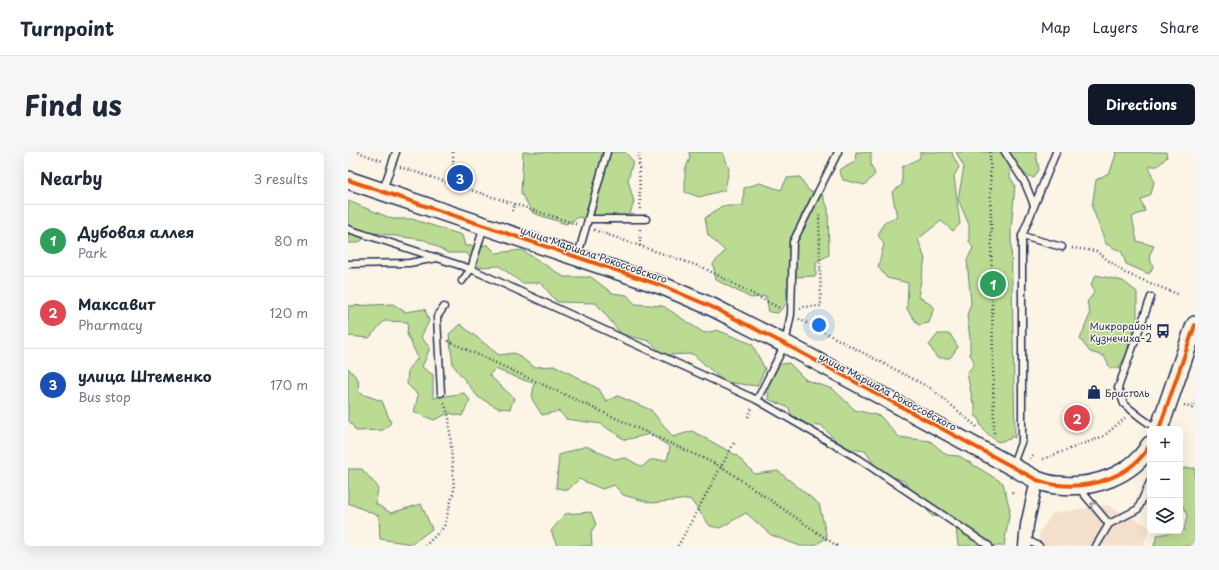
<!DOCTYPE html>
<meta charset="utf-8">
<style>
:root{--surface:#fff;--page:#f6f6f7;--text:#1f2937;--muted:#747a83;--line:#e0e1e3;--accent:#111827}
body{margin:0;font-family:"Playpen Sans",sans-serif;background:var(--page);color:var(--text)}
.controls{position:absolute;right:12px;bottom:12px;display:grid;overflow:hidden;border-radius:6px;box-shadow:0 4px 16px #0002}
.controls button{width:36px;height:36px;display:grid;place-items:center;padding:0;border:0;border-bottom:1px solid var(--line);background:var(--surface);color:var(--text);font:20px sans-serif}
.you{position:absolute;left:471px;top:173px;width:14px;height:14px;margin:-10px;border:3px solid #fff;border-radius:50%;background:#1a73e8;box-shadow:0 0 0 6px #1a73e833}
.badge{display:grid;place-items:center;width:26px;height:26px;border-radius:50%;background:var(--accent);color:#fff;font-size:13px;font-weight:700}
.pin{position:absolute;translate:-50% -50%;border:2px solid #fff;box-shadow:0 1px 4px #0006}
.list{margin:0;padding:0;list-style:none}
h2{display:flex;justify-content:space-between;align-items:center;height:52px;margin:0;padding:0 16px;font-size:17px}
h2 small{font-size:13px;font-weight:400;color:var(--muted)}
.list li{display:grid;grid-template-columns:26px 1fr auto;gap:12px;align-items:center;box-sizing:border-box;height:72px;padding:0 16px;border-top:1px solid var(--line)}
.list b{display:block;font-size:15px;white-space:nowrap}
.list p{margin:0;font-size:13px;white-space:nowrap;color:var(--muted)}
.list em{font-size:13px;font-style:normal;color:var(--muted)}
.icon{flex:none;width:22px;height:22px;fill:none;stroke:currentColor;stroke-width:2;stroke-linecap:round;stroke-linejoin:round}
.map{position:relative;flex:none;width:847px;height:394px;overflow:hidden;border-radius:6px}
header{display:flex;align-items:center;gap:24px;box-sizing:border-box;height:56px;padding:0 20px;background:var(--surface);border-bottom:1px solid var(--line)}
header strong{font-size:19px}
nav{display:flex;gap:22px;margin-inline-start:auto;font-size:14px}
.intro{display:flex;align-items:center;justify-content:space-between;box-sizing:border-box;height:96px;padding:0 24px}
h1{margin:0;font-size:28px}
.button{padding:10px 18px;border-radius:6px;background:var(--accent);color:#fff;font-size:14px;font-weight:700}
main{display:flex;gap:24px;padding:0 24px}
aside{flex:1;background:var(--surface);border-radius:6px;box-shadow:0 4px 16px #0002}
.map>svg:first-child{display:block}
.built{fill:#f4e0cd}
.green{fill:#bbda92;stroke:#6b8478}
.lines{fill:none;stroke-linecap:round;stroke-linejoin:round}
.lane-casing{stroke:#1b2f5e;stroke-width:9}
.street-casing{stroke:#1b2f5e;stroke-width:15}
.secondary-casing{stroke:#1b2f5e;stroke-width:20}
.path{stroke:#1b2f5e;stroke-width:2.5;stroke-dasharray:1 3;stroke-linecap:butt}
.lane{stroke:#fcf5e5;stroke-width:6}
.street{stroke:#fcf5e5;stroke-width:12}
.secondary{stroke:#fcf5e5;stroke-width:17}
.cycleway-casing{stroke:#fcf5e5;stroke-width:6}
.cycleway{stroke:#e8590c;stroke-width:4}
.oneway{stroke:#8c92a2}
.labels{text-anchor:middle;dominant-baseline:central;stroke-width:3;stroke-linejoin:round;paint-order:stroke}
.street-label{font-size:10px;fill:#1b2f5e;stroke:#fcf5e5}
.poi-label{font-size:10px;fill:#1b2f5e;stroke:#fcf5e5;text-anchor:end}
</style>
<header>
<strong>Turnpoint</strong>
<nav><a>Map</a><a>Layers</a><a>Share</a></nav>
</header>
<div class="intro"><h1>Find us</h1><a class="button">Directions</a></div>
<main>
<aside>
<h2>Nearby<small>3 results</small></h2>
<ul class="list">
<li><span class="badge" style="background:#2e9e5b">1</span><div><b>Дубовая аллея</b><p>Park</p></div><em>80 m</em></li>
<li><span class="badge" style="background:#e0444e">2</span><div><b>Максавит</b><p>Pharmacy</p></div><em>120 m</em></li>
<li><span class="badge" style="background:#1a4fb4">3</span><div><b>улица Штеменко</b><p>Bus stop</p></div><em>170 m</em></li>
</ul>
</aside>
<div class="map">
<svg width="847" height="394" viewBox="0 0 847 394">
<rect width="100%" height="100%" fill="#fcf5e5"/>
<filter id="ink" filterUnits="userSpaceOnUse"><feTurbulence type="fractalNoise" baseFrequency=".025" numOctaves="2"/><feDisplacementMap in="SourceGraphic" scale="8" xChannelSelector="R" yChannelSelector="G"/><feConvolveMatrix kernelMatrix="1 2 1 2 8 2 1 2 1" color-interpolation-filters="sRGB"/></filter>
<g filter="url(#ink)">
<path class="built" d="M759,353L802,375L795,394H692L691,381L705,361Z"/>
<g class="green">
<path d="M175,0H277L285,9L280,28L286,50L281,65L259,72L231,65L218,72L185,61L173,41Z"/>
<path d="M341,0H375L381,17L377,38L351,45L337,40V18L342,6Z"/>
<path d="M508,0H523V13L527,22L517,33L495,28L491,18L507,10Z"/>
<path d="M572,0H604L605,4L611,15L606,24L612,72L605,79L593,69L570,87L577,107L570,144L586,155L581,171L570,173L559,157L560,131L539,126L530,115L536,92L530,83L536,71L549,65L544,40L554,33V15L572,6Z"/>
<path d="M608,0H688L691,18L686,26L676,22L662,2V25L667,33L663,79L667,286L663,284L662,287L650,290C642,284 631,277 631,266L627,264V252L625,251L619,221C625,213 629,212 622,203V186L619,164L623,151L619,108L625,96L621,89V73L610,47L616,15Z"/>
<path d="M767,0H818L819,5L810,14H801L806,30L803,42L793,48L797,59L784,65L789,89L806,94L801,104L805,115L801,122L778,112L774,100L758,92L744,55L748,28L762,20L768,2Z"/>
<path d="M452,25L461,39L474,42L480,56L481,103L468,110V124L447,125L438,136L440,150L430,161L421,160L418,144L403,146L368,128L365,112L377,99L360,83L357,66L374,54H395L396,36L412,31L433,38L439,26Z"/>
<path d="M0,49L45,67H64L114,83L117,94L140,93L148,101L174,98L216,125H243L264,141L279,143L287,152L315,154L356,181L369,178L404,192L417,217L409,234L376,230L345,202L316,203L301,189L273,182L248,151L209,150L193,131H174L151,114L131,115L118,101H100L77,88L26,81L9,91H0Z"/>
<path d="M748,123L775,129L789,140V168L780,194V201L770,217L762,216L756,204L742,200L732,187L742,162L739,150L746,141L743,132Z"/>
<path d="M45,152L57,160L77,157L81,169L73,185L82,196L74,215L85,223V246L116,241L122,248L114,264L101,261L86,268L66,260L70,243L59,232L60,217L70,206L59,182L60,170L36,169L21,186L0,184V154Z"/>
<path d="M112,172L151,203L167,201L186,215L208,214L251,237L258,249L270,244L303,258L325,285L344,279L388,303L407,322L430,319L471,352L479,386L465,394H452L423,383L398,361L372,376L362,374L342,347L304,351L275,343L266,333L254,337L231,327L220,338L208,336L211,303L238,294L266,307L278,306L294,315L302,308H319L322,295L302,282L277,288L253,272L218,267L211,259L194,263L184,247L186,232L147,217L141,223L166,246L162,257L150,256L130,245L105,213L101,182Z"/>
<path d="M590,182H602L610,195L602,206H589L581,193Z"/>
<path d="M441,211L458,228L485,237L507,258L532,264L551,285L582,289L599,303L611,304L655,331L662,358L656,394H610L607,366L584,364L556,329L531,320L517,299L495,296L473,273L446,272L441,256L420,247L421,214Z"/>
<path d="M0,216L10,227L11,241L34,249L43,271L35,278L8,279L0,267Z"/>
<path d="M836,316H847V394H806L809,383L836,378L839,363L832,348V322Z"/>
<path d="M0,317H14L30,335L28,352L43,361L73,352L84,377L64,392L32,387L31,364L0,351Z"/>
<path d="M243,360L248,372L243,380L244,394H209L203,379L217,362Z"/>
</g>
<g class="lines">
<defs>
<g id="lane">
<path d="M657,0L677,31L686,53"/>
<path d="M35,38L48,0"/>
<path d="M240,67H298"/>
<path d="M0,77L123,117L409,248L511,307L641,394"/>
<path d="M674,84L714,95"/>
<path d="M230,103L259,0"/>
<path d="M0,112L61,111L89,106"/>
<path d="M114,129L123,117L136,74"/>
<path d="M803,145L770,236L776,252L792,265L809,277"/>
<path d="M93,241L89,165L96,155"/>
<path d="M409,248L437,192L443,162L445,90L490,0"/>
<path d="M664,314L674,288V84L708,0"/>
<path d="M730,335L761,372"/>
<path d="M677,387L691,394"/>
<path d="M748,394L761,372L790,357L802,330"/>
</g>
<path id="street" d="M677,394L679,373L689,328"/>
<g id="secondary">
<path d="M0,28L315,134L364,155L437,192L689,328C695,330 703,333 710,333C744,337 784,324 802,293"/>
<path d="M811,277L847,173"/>
</g>
</defs>
<use href="#lane" class="lane-casing"/>
<use href="#street" class="street-casing"/>
<use href="#secondary" class="secondary-casing"/>
<g class="path">
<path d="M10,0L34,9"/>
<path d="M105,0L106,32"/>
<path d="M291,0L292,58"/>
<path d="M642,0L646,283"/>
<path d="M52,15L228,72"/>
<path d="M164,59L167,52"/>
<path d="M292,77V94"/>
<path d="M246,78L356,116L433,157"/>
<path d="M724,96L748,99L777,121L832,143"/>
<path d="M452,157L456,155L473,154L471,62"/>
<path d="M451,167L584,237L629,275"/>
<path d="M100,189L374,315L489,394"/>
<path d="M836,253L844,256L847,249"/>
<path d="M400,265L404,256"/>
<path d="M682,307L685,303"/>
<path d="M695,307L756,284L777,266"/>
<path d="M664,341L666,338"/>
<path d="M77,394L96,375L106,338L101,265L96,251"/>
<path d="M330,394L386,291"/>
</g>
<use href="#lane" class="lane"/>
<use href="#street" class="street"/>
<use href="#secondary" class="secondary"/>
<defs>
<g id="cycleway">
<path d="M0,28L315,134L364,155L437,192L689,328C695,330 703,333 710,333C744,337 784,324 802,293"/>
<path d="M811,277L847,173"/>
</g>
</defs>
<use href="#cycleway" class="cycleway-casing"/>
<use href="#cycleway" class="cycleway"/>
</g>
<defs><path id="oneway-chevron" d="M-2-3.5L2.5 0L-2 3.5" fill="none" stroke-width="1.6" stroke-linecap="round" stroke-linejoin="round"/></defs>
<use class="oneway" href="#oneway-chevron" transform="translate(745 353) rotate(-130)"/>
</g>
<defs>
<symbol id="bus-bare" viewBox="-9 -9 18 18"><path d="M-5-6H5V4H4V6H2V4H-2V6H-4V4H-5ZM-3.5-4V0h7V-4ZM-3.5 1.2v1.5H-2V1.2ZM2 1.2v1.5H3.5V1.2Z" fill="#1b2f5e" stroke="#fcf5e5" stroke-width="2.5" paint-order="stroke"/></symbol>
<symbol id="shop-bare" viewBox="-9 -9 18 18"><path d="M-5-2.5h2.3a2.7 3.5 0 0 1 5.4 0H5L5.5 6h-11ZM-1.5-2.5h3a1.5 2.3 0 0 0-3 0Z" fill="#1b2f5e" stroke="#fcf5e5" stroke-width="2.5" paint-order="stroke"/></symbol>
</defs>
<g fill-rule="evenodd">
<use href="#bus-bare" x="805" y="169" width="20" height="20"/>
<use href="#shop-bare" x="736" y="230" width="20" height="20"/>
</g>
<g class="labels">
<g class="street-label">
<text transform="translate(246 102) rotate(19)">улица Маршала Рокоссовского</text>
<text transform="translate(540 239) rotate(28)">улица Маршала Рокоссовского</text>
</g>
<g class="poi-label">
<text x="804" y="173">Микрорайон<tspan x="804" dy="12">Кузнечиха-2</tspan></text>
<text x="757" y="240" text-anchor="start">Бристоль</text>
</g>
</g>
</svg>
<div class="controls">
<button>+</button>
<button>−</button>
<button><svg class="icon" aria-label="layers" viewBox="0 0 24 24"><path d="M12 4l9 5-9 5-9-5zM3 14l9 5 9-5"/></svg></button>
</div>
<div class="you"></div>
<div class="pin badge" style="left:645px;top:132px;background:#2e9e5b">1</div>
<div class="pin badge" style="left:729px;top:266px;background:#e0444e">2</div>
<div class="pin badge" style="left:112px;top:26px;background:#1a4fb4">3</div>
</div>
</main>
